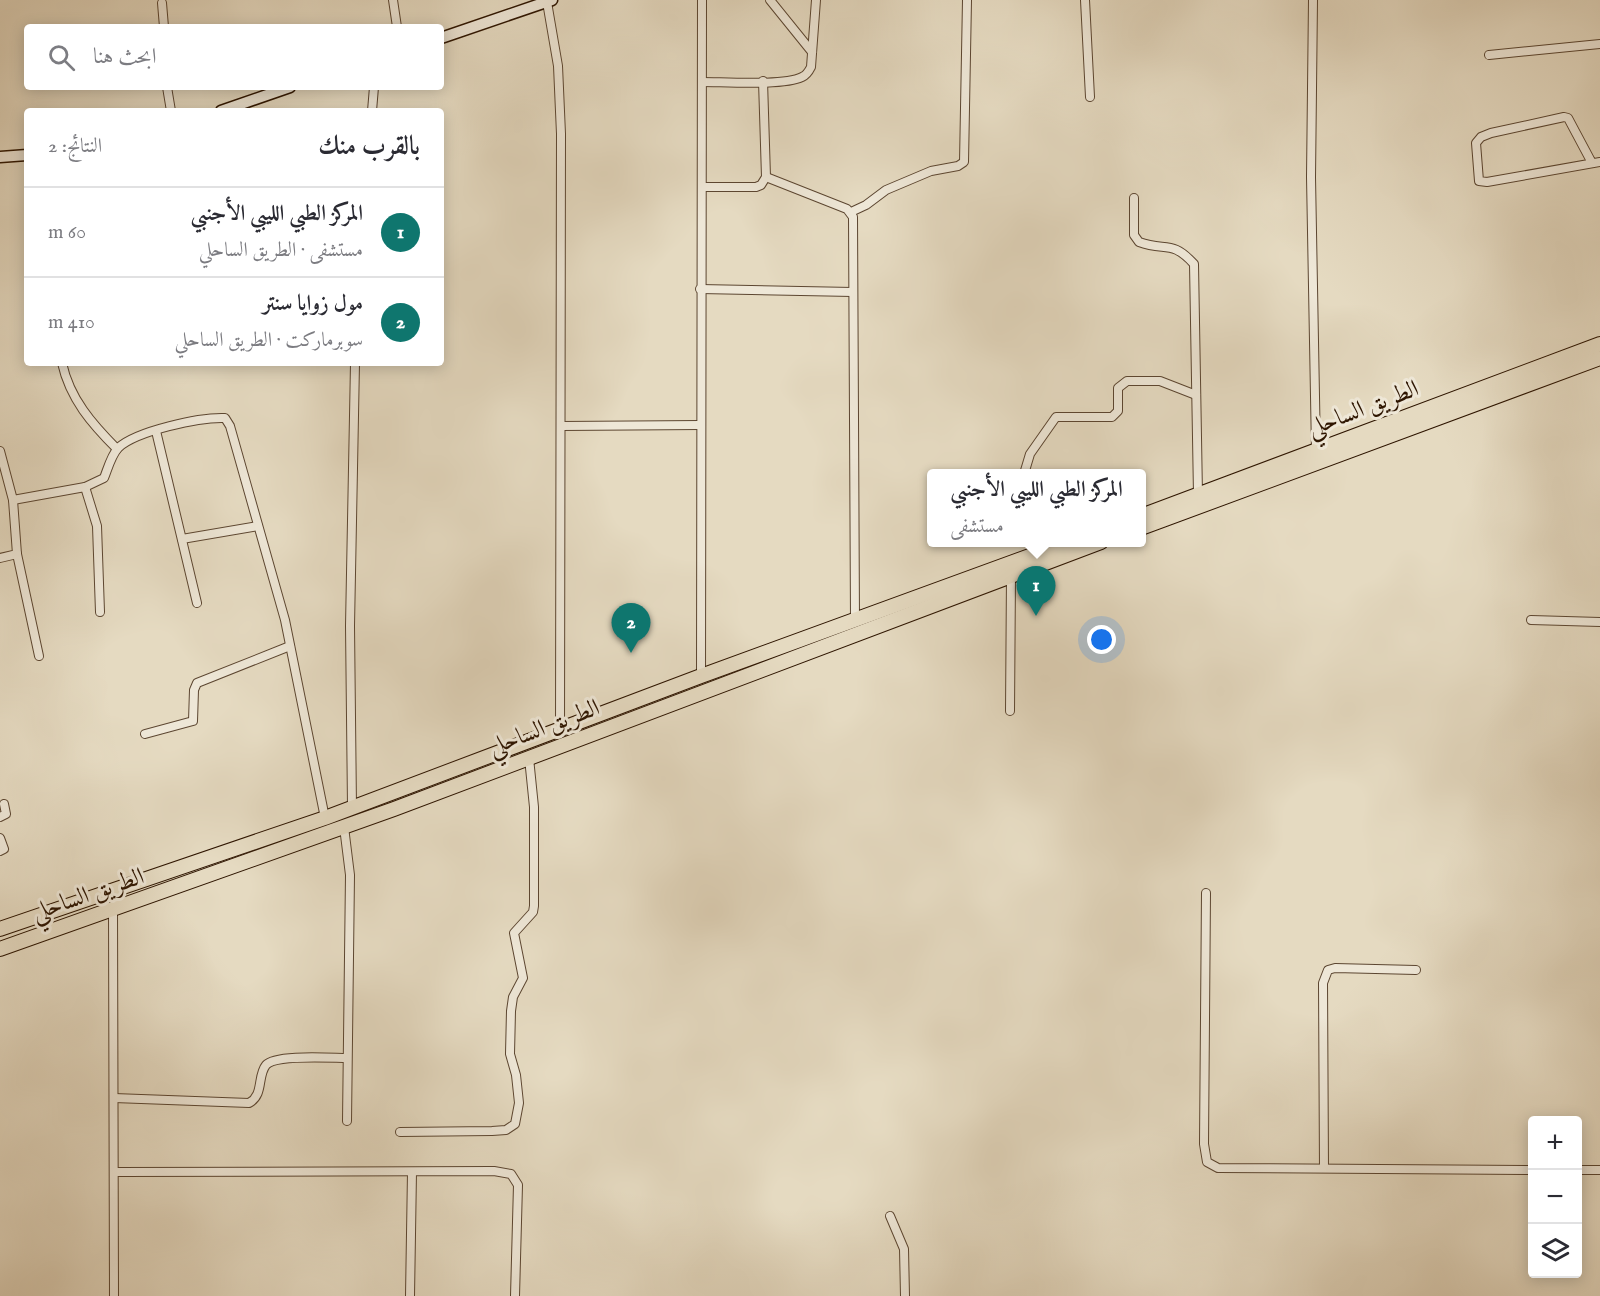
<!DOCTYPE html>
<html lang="ar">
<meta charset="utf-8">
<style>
:root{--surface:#fff;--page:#f7f7f7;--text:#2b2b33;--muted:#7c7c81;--line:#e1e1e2;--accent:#0f766e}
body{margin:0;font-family:"IM FELL English",Amiri,serif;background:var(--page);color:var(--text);direction:rtl}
.controls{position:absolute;right:18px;bottom:18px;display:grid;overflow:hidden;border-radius:6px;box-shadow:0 3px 15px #0003}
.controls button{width:54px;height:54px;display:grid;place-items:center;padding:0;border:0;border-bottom:2px solid var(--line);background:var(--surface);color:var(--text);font:30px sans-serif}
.you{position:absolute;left:1102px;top:640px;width:21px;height:21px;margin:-15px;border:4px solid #fff;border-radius:50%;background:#1a73e8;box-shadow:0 0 0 9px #1a73e833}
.badge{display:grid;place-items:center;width:39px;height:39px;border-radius:50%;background:var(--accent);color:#fff;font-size:20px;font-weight:700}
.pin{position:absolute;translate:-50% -50px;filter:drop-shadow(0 2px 3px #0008)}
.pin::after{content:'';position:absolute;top:32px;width:21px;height:18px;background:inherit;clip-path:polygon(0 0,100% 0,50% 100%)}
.popup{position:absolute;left:927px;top:469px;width:219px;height:78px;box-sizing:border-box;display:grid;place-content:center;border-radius:6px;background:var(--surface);filter:drop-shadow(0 2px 4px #0005);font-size:20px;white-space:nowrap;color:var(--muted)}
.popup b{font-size:22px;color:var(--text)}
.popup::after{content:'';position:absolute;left:50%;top:100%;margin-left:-12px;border:12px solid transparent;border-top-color:var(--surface)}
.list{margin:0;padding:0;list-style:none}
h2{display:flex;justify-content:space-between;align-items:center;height:78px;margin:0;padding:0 24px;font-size:26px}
h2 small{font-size:20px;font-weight:400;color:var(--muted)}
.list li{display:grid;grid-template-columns:39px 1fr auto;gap:18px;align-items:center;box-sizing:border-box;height:90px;padding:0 24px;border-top:2px solid var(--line)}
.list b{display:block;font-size:22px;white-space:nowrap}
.list p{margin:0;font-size:20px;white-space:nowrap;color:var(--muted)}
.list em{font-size:20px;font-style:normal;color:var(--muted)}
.icon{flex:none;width:33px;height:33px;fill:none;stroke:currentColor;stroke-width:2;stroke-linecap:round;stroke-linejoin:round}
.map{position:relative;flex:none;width:1600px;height:1296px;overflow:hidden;direction:ltr}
.search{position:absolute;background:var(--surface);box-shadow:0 3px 15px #0003;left:24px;top:24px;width:420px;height:66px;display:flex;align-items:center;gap:15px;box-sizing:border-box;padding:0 21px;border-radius:6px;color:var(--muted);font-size:22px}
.panel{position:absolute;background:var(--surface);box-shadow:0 3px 15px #0003;left:24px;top:108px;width:420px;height:258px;border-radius:6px;direction:rtl}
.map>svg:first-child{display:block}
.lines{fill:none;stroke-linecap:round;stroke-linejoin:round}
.street-casing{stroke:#5c4631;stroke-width:10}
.secondary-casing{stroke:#2e1501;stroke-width:13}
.highway-casing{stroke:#2e1501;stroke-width:16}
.street{stroke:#eee7d7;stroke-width:8}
.secondary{stroke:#eee7d7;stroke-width:10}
.highway{stroke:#e5dac1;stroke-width:14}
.labels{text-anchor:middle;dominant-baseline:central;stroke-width:6;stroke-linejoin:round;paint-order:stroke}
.street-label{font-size:24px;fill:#2e1501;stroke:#eee7d7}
</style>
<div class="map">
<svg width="1600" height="1296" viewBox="0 0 1600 1296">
<rect width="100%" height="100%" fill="#e5dac1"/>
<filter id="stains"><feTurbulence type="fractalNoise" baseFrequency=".00333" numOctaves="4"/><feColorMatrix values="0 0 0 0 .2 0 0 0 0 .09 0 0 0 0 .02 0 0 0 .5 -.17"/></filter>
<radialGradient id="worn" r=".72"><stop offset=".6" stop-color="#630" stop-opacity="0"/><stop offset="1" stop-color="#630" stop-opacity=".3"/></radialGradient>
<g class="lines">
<defs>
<g id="street">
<path d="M393,0L397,27"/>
<path d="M770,0L812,52"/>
<path d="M1085,0L1090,97"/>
<path d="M1313,0L1311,177L1316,451"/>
<path d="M547,2L558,66L561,134L560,730"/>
<path d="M162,3L164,27"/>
<path d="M1489,55L1600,44"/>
<path d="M702,82C725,82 784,86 802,77C807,75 809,71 811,67L816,0"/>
<path d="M167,87L171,111"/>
<path d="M372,111L374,87"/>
<path d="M1592,163L1568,118L1564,117L1491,133L1481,137L1476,143L1479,181L1487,182L1600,162"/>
<path d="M766,177L847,209L853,217L855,620"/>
<path d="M702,187H756L761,185L766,177L763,81"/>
<path d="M1134,198V235L1139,242C1166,252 1171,239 1194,264L1198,495"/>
<path d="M851,212L866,205L886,190L931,171L958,166L964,162L967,0"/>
<path d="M700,289L853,292"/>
<path d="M62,363C70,399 92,424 117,449"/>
<path d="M561,426L701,425"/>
<path d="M156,431L197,603"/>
<path d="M0,451L13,500L17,554L0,558"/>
<path d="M1024,474L1030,454L1056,417H1112L1118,411V388L1127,381H1160L1196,395"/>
<path d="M85,487L97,526L100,612"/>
<path d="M13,500L85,487L104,478C108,468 111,456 118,448C136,431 200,417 225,418L230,426L285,620L325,818"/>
<path d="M182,539L258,526"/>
<path d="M1030,542L1036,554"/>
<path d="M17,554L39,656"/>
<path d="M1531,620L1600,622"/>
<path d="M701,676L702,0"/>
<path d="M1010,711L1011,576"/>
<path d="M145,734L193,721L194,690L197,683L290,646"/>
<path d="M352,807L350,626L355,363"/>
<path d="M0,817L6,814L4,804"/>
<path d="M344,827L350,875L347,1121"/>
<path d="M0,838L4,849L0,851"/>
<path d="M1206,893L1204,1144L1207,1162L1218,1168L1532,1170"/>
<path d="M113,911L114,1296"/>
<path d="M114,1098L249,1103C264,1095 257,1076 266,1065C275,1054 332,1058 347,1058"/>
<path d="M400,1132L492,1131L506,1130L515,1124L519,1103L516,1075L510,1054L511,1011L513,997L523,978L514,933L533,912L534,906V807L529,758"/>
<path d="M1324,1168L1323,983L1328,970L1335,968L1416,970"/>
<path d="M1578,1170H1600"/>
<path d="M116,1172L494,1171L511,1174L518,1185L515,1296"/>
<path d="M890,1216L904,1249L905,1296"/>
<path d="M410,1296L412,1172"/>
</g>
<g id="secondary">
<path d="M441,38L552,0"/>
<path d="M221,111L290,87"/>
<path d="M0,157L27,155"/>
</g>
<g id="highway">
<path d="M1141,516L1600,344"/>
<path d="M1141,528L1600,358"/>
<path d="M0,929L325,818L701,676L1068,542"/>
<path d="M0,949L394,809L1101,542"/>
</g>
</defs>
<use href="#street" class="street-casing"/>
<use href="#secondary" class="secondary-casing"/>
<use href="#highway" class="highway-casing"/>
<use href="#street" class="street"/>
<use href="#secondary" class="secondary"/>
<use href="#highway" class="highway"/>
</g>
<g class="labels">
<g class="street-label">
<text transform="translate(1363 409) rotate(-21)">الطريق الساحلي</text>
<text transform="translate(544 728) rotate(-21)">الطريق الساحلي</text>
<text transform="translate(88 895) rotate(-19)">الطريق الساحلي</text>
</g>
</g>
<rect width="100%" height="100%" filter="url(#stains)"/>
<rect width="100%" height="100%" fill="url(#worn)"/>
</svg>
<div class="controls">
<button>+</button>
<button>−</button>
<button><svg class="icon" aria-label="layers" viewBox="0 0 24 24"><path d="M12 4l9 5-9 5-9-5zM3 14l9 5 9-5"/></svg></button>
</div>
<div class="you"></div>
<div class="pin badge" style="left:1036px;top:616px">1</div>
<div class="popup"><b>المركز الطبي الليبي الأجنبي</b>مستشفى</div>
<div class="pin badge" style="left:631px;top:653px">2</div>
<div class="search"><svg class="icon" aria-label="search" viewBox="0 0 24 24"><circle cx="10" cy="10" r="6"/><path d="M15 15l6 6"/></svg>ابحث هنا</div>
<section class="panel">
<h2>بالقرب منك<small>النتائج: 2</small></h2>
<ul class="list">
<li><span class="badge">1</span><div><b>المركز الطبي الليبي الأجنبي</b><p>مستشفى · الطريق الساحلي</p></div><em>60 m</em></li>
<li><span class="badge">2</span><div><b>مول زوايا سنتر</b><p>سوبرماركت · الطريق الساحلي</p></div><em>410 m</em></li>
</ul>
</section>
</div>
